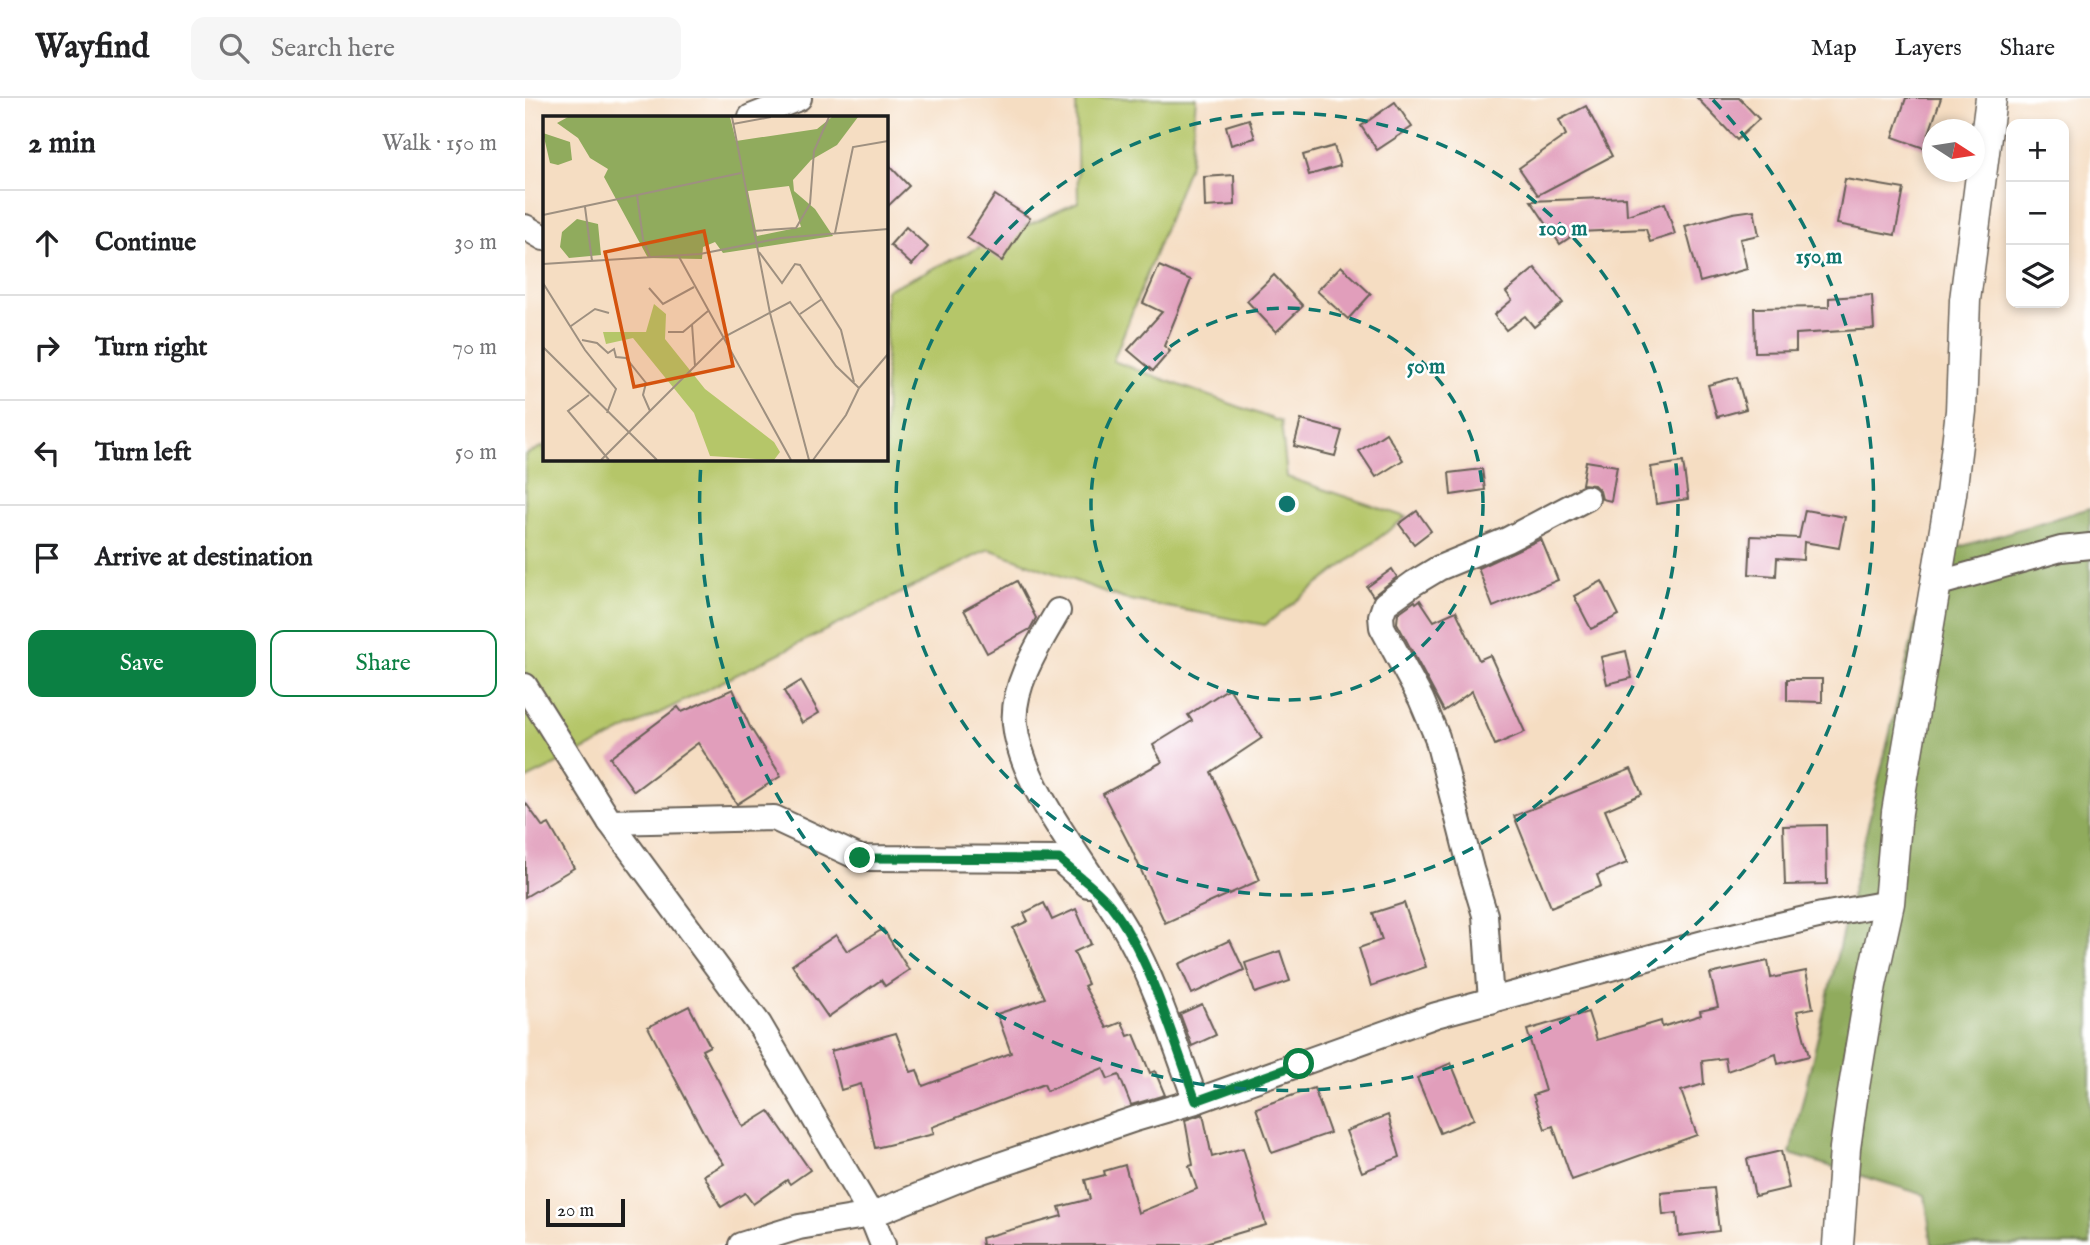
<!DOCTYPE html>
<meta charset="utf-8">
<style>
:root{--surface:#fff;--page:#f6f6f6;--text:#202124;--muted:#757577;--line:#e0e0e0;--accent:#0b8043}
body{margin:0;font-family:"IM FELL English",serif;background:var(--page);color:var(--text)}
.controls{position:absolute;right:21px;top:21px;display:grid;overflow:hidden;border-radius:14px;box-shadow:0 4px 10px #0003}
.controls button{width:63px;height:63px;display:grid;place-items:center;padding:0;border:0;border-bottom:2px solid var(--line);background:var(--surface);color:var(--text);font:35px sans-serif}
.compass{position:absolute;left:1397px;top:21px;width:63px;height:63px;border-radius:50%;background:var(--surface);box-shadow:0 4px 10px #0003;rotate:102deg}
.scale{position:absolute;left:21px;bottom:18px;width:79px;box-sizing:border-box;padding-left:7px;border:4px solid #1c1c1c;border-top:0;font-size:19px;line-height:24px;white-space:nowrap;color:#1c1c1c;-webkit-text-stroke:5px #fff;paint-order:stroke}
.stop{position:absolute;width:21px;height:21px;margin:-16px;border:5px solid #0b8043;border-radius:50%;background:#fff}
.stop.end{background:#0b8043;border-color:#fff;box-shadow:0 2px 7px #0008}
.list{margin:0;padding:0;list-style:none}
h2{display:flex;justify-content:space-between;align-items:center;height:91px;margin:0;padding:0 28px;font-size:30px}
h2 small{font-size:23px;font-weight:400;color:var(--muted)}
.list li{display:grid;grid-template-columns:46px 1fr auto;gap:21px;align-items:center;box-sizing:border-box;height:105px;padding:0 28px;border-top:2px solid var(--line)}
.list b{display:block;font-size:26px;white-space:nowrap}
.list em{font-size:23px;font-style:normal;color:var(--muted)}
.actions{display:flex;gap:14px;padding:21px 28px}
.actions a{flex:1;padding:16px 0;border:2px solid var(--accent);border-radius:14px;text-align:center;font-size:24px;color:var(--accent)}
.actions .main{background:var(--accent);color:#fff}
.icon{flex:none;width:38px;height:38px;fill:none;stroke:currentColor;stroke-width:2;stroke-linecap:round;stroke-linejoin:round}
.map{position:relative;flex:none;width:1565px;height:1147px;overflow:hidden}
header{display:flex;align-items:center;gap:42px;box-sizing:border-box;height:98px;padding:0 35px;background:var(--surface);border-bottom:2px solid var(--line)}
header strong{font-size:33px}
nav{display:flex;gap:38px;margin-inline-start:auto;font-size:24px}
.search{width:490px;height:63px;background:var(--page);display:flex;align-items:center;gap:18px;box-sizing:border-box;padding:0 24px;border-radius:14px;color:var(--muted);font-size:26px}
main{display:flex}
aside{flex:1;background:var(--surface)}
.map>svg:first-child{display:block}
.green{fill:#b5c669;stroke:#687142;stroke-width:2}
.forest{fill:#90ab5d;stroke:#56643c;stroke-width:2}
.building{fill:#e19ebb}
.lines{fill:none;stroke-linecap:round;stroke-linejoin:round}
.minor-casing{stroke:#686056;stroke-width:28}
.tertiary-casing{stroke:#686056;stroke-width:33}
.minor{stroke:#fff;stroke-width:24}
.tertiary{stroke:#fff;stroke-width:30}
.route{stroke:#0b8043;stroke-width:9}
.ring{fill:none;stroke:#0f766e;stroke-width:3.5;stroke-dasharray:12 9}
.inset-road{fill:none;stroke:#9e9080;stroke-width:2}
.view{fill:#d4530e;fill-opacity:0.15;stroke:#d4530e;stroke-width:3.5}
.inset-edge{fill:none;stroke:#1c1c1c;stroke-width:3.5}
.centre{fill:#0f766e;stroke:#fff;stroke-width:3.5}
.ring-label{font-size:21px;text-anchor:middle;font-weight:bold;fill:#0f766e;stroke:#fff;stroke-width:5;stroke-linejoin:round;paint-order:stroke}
</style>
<header>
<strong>Wayfind</strong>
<div class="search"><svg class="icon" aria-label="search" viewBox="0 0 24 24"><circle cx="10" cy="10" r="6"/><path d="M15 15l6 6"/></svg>Search here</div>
<nav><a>Map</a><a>Layers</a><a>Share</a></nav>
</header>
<main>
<aside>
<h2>2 min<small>Walk · 150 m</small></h2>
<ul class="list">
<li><svg class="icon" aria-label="ahead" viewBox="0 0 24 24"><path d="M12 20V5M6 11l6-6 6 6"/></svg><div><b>Continue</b></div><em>30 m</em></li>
<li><svg class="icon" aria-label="right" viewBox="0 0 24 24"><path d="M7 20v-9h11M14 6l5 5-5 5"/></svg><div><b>Turn right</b></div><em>70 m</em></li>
<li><svg class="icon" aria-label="left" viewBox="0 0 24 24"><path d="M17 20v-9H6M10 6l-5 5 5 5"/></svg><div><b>Turn left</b></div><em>50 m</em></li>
<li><svg class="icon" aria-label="arrive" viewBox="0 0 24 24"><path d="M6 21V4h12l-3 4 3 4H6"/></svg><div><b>Arrive at destination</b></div></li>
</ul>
<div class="actions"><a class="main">Save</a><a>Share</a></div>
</aside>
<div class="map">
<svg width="1565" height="1147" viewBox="0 0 1565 1147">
<rect width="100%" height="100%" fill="#fff"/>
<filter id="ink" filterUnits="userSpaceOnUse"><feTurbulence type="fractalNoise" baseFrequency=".0143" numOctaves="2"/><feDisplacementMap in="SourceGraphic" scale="14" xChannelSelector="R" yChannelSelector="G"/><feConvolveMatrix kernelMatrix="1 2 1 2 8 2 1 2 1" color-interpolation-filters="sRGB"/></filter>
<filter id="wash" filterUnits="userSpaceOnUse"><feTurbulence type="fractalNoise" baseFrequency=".00686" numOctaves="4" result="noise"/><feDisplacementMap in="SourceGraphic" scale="28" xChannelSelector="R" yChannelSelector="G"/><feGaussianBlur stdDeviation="1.57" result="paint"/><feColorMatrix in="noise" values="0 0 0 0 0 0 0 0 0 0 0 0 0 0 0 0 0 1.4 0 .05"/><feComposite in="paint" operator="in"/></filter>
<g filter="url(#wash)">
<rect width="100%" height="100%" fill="#f5ddc2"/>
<path class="green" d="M551,0H671L665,65L588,263L756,324L762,379L881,419L740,527L599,501L464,451L0,682V357L19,348V360H360L361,192L553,104Z"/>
<path class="forest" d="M1565,410V1147H1407L1400,1097L1265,1056L1407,457Z"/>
<g id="blocks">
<g class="building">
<path d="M1172,0H1214L1234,21L1212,42Z"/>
<path d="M1381,0H1416L1399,50L1368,39Z"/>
<path d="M870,4L887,29L852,52L836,28Z"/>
<path d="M1061,8L1087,58L1013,97L994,70L1041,37L1034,22Z"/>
<path d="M724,21L730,40L706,47L701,28Z"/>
<path d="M809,48L815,68L784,77L778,57Z"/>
<path d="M360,63L384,88L360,111Z"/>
<path d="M709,77L710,107L680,109L679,79Z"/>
<path d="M1320,81L1379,91L1370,137L1312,126Z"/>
<path d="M470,97L505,120L477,163L442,140Z"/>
<path d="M1101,99L1102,117L1140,105L1150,136L1125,144L1121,131L1053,134L1035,146L1006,103Z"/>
<path d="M1229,112L1234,137L1215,141L1222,171L1175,184L1160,128L1208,115Z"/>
<path d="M381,129L403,149L387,167L365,147Z"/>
<path d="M634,168L666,182L639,248L645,253L628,273L603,252L637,214L618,205Z"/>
<path d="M816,168L846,196L823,221L792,193Z"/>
<path d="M1010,170L1038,205L1009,229L1000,218L981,232L969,217L987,202L981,194Z"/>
<path d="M749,177L778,208L751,234L722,203Z"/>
<path d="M1347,197L1349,231L1271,236V253L1230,254L1229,210L1304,209V200Z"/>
<path d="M1212,279L1221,311L1192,319L1183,287Z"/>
<path d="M776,322L817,333L810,358L769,348Z"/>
<path d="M861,335L878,362L851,379L834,353Z"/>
<path d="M1061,363L1092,368L1086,403L1077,401L1075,393L1069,387L1057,386Z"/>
<path d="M1158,364L1163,401L1131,406L1126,369Z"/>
<path d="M957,371L960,392L926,397L924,375Z"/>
<path d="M1280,412L1320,419L1314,450L1279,444L1278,462L1252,460L1251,478L1224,476L1226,438L1274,440Z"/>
<path d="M892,413L906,433L889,446L874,426Z"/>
<path d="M1016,441L1033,482L968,509L953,470Z"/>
<path d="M867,471L872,479L848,498L842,489Z"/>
<path d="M492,483L511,520L505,531L462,555L439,512Z"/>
<path d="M1077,483L1094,517L1066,531L1049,498Z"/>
<path d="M895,502L909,523L931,513L954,562L965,557L1000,634L970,647L947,593L919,613L872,525L873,515L890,503L891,505Z"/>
<path d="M1101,553L1107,580L1082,586L1076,559Z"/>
<path d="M1262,581H1297V604L1262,603Z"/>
<path d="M276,583L294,615L277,625L259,593Z"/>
<path d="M704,590L737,640L686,674L735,782L640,825L605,748L578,696L637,664L628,647L667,623L663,617Z"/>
<path d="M208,591L225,629L256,678L212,706L173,645L109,693L85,660L153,609L157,614Z"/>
<path d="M1106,671L1117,696L1080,712L1102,765L1072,777L1076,788L1026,809L989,718Z"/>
<path d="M0,704L18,729L24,726L49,770L0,799Z"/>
<path d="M1301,727L1302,786L1260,787L1258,728Z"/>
<path d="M519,805L527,822L551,811L566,846L549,854L563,886L559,888L582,930L597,924L603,938L609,936L625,975L630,973L640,997L606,1007L594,977L583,981L578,970L522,993L519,986L407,1029L409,1036L350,1050L336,986L316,992L306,953L371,935L386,974L392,972L398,988L486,955L472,916L520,900L488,830L503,823L499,815Z"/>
<path d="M879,805L901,869L846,888L834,850L857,842L848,815Z"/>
<path d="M358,831L384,872L360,888L356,882L303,919L267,867L311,837L322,853Z"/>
<path d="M705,842L719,872L667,896L654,866Z"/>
<path d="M755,853L765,883L730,895L720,865Z"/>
<path d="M1243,863L1246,880L1281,873L1288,910L1272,913L1284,958L1253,966L1251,956L1202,973L1200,960L1177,963L1179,986L1156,993L1172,1037L1047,1082L1028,1028L1020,1031L1008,997L1020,993L1002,932L1063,914L1072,942L1136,923L1137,929L1176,917L1175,913L1193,909L1185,876Z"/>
<path d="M677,906L691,937L667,948L655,916Z"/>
<path d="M164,908L185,948L177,952L218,1029L244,1013L285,1072L265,1086L262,1082L228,1106L220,1095L196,1109L179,1077L199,1066L183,1043L123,929Z"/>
<path d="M926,965L949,1021L915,1035L892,980Z"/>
<path d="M789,990L805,1035L747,1055L731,1010Z"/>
<path d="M678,1016L687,1059L718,1050L741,1127L673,1147H457L456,1140L537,1118L534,1109L565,1101L560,1082L580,1077L579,1073L600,1067L613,1115L672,1091L664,1068L668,1067L660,1022Z"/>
<path d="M863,1017L875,1059L837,1074L821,1033Z"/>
<path d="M1256,1053L1264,1090L1230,1098L1222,1061Z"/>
<path d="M1189,1090L1194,1133L1154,1138L1152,1115L1138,1117L1136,1095Z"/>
</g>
</g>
</g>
<g filter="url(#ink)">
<use href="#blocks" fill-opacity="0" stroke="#686056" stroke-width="2"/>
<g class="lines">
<defs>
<g id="minor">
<path d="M226,19L274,0"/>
<path d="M0,129L19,140"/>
<path d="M1411,486L1536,451L1565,448"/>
<path d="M533,513C515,544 486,588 490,626C496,692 570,776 603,836C632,888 650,947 671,1003"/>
<path d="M0,588L85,724L234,926L346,1117L358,1147"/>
<path d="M85,724L249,720L335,760L534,761L563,787"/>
<path d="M966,903L960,817L946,771L912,639L896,601L857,529L856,518L860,506L889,485L914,470L982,442L1062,400"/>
<path d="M216,1147L274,1129L346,1117L445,1077L610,1021L671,1003L911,917L1182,844L1297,817L1364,805"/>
</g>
<path id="tertiary" d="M1313,1147L1320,1050L1327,1001L1346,887L1364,805L1372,714L1426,396L1436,313L1440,202L1466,0"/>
</defs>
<use href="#minor" class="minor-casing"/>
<use href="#tertiary" class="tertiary-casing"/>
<use href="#minor" class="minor"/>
<use href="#tertiary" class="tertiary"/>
</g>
</g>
<g class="lines" filter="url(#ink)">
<path class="route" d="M335,760L534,761C550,776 572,790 586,808C624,856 649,944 671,1003L774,966"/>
</g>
<g class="ring">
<circle cx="762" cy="406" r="196"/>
<circle cx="762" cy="406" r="391"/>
<path d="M1188 2A587 587 0 1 1 176 365"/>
</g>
<g transform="translate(18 18)">
<rect width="345" height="345" fill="#f5ddc2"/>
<path d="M111,188L123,198L122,223L162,273L231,326L237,336L231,344L167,340L151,297L90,222L63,228L60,216H103Z" fill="#b5c669"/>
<path d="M25,1H187L193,25L274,13L289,1H315L294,29L268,44L250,64L251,75L272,93L290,120L180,137L172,126L160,131L159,143L105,142L61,61L65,53L47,42L35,22L14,7ZM246,70L258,111L214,120L205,75ZM0,17L27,26L29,44L15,49L7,47ZM34,103L55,108L58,139L26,142L17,131L19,116Z" fill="#90ab5d" fill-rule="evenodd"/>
<path class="inset-road" d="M189,1L227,197L266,344M190,8L228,1M94,79L100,123L107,141M42,91L49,145M0,99L198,57M210,115L253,112L267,88L271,35L286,1M292,117L310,31L345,25M216,136L239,167L252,148L257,149L298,214L311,266M135,139L248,344M0,148L157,138L238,122L345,113M0,167L42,234L73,273L64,297M106,172L120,188L151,171M257,198L279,183M149,208L152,250M28,210L52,193L66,197M125,216H140L165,195M39,224L54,227L65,237L71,233L73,241L83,242L103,267L100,279L107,295M0,231L114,344M46,279L25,295L66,344M58,344L181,221L247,186L293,250L316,272M270,344L303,299L316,272L345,238"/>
<path class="view" d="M161,115L190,250L91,271L62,136Z"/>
<rect width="345" height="345" class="inset-edge"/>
</g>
<circle cx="762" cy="406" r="10" class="centre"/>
<g class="ring-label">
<text x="1038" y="137">100 m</text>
<text x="1294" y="165">150 m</text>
<text x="901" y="275">50 m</text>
</g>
</svg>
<div class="controls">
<button>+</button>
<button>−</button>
<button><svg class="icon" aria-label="layers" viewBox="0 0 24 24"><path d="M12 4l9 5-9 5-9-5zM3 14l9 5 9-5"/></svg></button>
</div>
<svg class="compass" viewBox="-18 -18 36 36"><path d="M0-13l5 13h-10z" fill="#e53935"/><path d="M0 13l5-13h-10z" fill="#757577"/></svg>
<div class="scale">20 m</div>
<div class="stop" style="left:774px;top:966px"></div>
<div class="stop end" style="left:335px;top:760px"></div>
</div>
</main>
